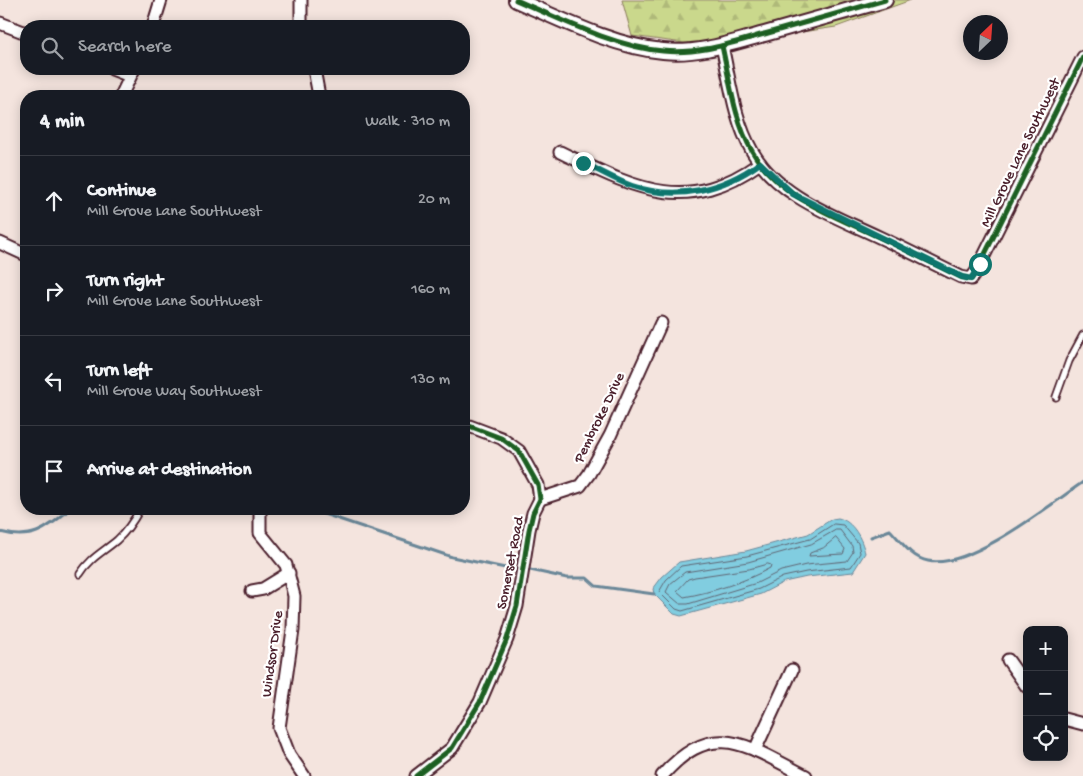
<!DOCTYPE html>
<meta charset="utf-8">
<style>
:root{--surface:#171b24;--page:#242831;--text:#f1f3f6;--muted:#9ea1a6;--line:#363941}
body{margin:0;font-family:"Gochi Hand",sans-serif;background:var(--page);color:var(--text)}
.controls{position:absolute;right:15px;bottom:15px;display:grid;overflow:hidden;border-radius:10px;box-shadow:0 2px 12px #0003}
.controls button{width:45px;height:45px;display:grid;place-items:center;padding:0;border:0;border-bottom:1px solid var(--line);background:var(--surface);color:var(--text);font:25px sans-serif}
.compass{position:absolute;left:963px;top:15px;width:45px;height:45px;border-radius:50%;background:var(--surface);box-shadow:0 2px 12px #0003;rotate:25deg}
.stop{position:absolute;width:15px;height:15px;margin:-11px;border:4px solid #0f766e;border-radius:50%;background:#fff}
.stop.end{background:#0f766e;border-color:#fff;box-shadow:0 1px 5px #0008}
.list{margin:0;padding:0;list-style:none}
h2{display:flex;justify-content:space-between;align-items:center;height:65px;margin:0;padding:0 20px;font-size:21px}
h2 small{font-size:16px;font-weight:400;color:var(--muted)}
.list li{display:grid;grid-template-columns:32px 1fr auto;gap:15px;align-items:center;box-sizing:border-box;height:90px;padding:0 20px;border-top:1px solid var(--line)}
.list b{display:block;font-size:19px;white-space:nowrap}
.list p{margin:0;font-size:16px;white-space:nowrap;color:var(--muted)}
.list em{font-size:16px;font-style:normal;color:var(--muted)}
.icon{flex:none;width:28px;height:28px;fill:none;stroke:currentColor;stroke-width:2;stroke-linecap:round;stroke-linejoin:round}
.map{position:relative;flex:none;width:1083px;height:776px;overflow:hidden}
.search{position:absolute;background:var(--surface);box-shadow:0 2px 12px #0003;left:20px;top:20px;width:450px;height:55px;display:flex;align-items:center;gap:12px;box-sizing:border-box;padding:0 18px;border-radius:20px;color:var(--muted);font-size:19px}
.panel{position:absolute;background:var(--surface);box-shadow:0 2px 12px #0003;left:20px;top:90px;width:450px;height:425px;border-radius:20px}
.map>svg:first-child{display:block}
.forest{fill:url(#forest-firs);stroke:#8a7c5c}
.water{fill:#81cde0;stroke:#6b8798}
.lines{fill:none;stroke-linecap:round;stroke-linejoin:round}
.shore{stroke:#606573;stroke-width:1}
.stream{stroke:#6b8798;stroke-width:3}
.service-casing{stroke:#4a1f2b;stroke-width:9}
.minor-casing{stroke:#4a1f2b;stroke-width:15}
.tertiary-casing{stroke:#4a1f2b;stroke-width:18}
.service{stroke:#fff;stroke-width:5.5}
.minor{stroke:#fff;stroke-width:11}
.tertiary{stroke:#fff;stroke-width:14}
.cycleway-casing{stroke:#fff;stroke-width:8}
.cycleway{stroke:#1b5e20;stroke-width:5}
.route{stroke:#0f766e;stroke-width:6}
.labels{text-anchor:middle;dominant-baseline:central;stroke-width:4.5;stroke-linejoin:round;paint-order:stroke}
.street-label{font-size:15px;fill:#4a1f2b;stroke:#fff}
</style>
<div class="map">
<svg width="1083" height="776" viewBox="0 0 1083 776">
<defs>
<pattern id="forest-firs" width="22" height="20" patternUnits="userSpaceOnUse" patternTransform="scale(1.25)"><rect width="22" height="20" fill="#cad88c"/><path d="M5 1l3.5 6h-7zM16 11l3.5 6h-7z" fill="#afb979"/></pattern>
</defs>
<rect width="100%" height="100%" fill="#f4e4de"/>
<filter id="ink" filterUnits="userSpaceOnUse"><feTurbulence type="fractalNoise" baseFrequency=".02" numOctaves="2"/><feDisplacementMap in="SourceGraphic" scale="10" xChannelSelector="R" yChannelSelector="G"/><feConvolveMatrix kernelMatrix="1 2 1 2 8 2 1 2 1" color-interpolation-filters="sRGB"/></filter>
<g filter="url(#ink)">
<path class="forest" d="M622,0H911L836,27L706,46L632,36Z"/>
<path class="water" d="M838,518C853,521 862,539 865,553L853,572L807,577L784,582L761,594L681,616L674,614L654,594L653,589L662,577L679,562L746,551L808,534L832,519Z"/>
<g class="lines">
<g class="shore">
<path d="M834,524L843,525L858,543L860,553L851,567L806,572L783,577L759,589L682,611L676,609L659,592L666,580L681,566L747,556L810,539Z"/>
<path d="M836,530H840L852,546L853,552L847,561L806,565L781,571L757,583L688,604H680L666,592L670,584L685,572L748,562L811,544Z"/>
<path d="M836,538L845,549L843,554L809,556L810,553L823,548Z"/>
<path d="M768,564L771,565L770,568C745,582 712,592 684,597L677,591L688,579L695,577L749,569Z"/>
</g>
<g class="stream">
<path d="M309,509L452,557L515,570"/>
<path d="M0,532C33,541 46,529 70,509"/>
<path d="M871,537L890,530C901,541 911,558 928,561C969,570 1050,505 1083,482"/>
<path d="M530,570L567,578H587L596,586L654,594"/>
</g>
<defs>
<g id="service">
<path d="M1056,397L1069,361L1083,335"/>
<path d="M80,574C90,558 103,552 117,540C127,531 134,520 140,509"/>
</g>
<g id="minor">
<path d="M301,0V26"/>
<path d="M0,23L26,33"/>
<path d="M153,26L161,0"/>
<path d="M722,46C730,81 734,120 752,151C778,197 835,216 879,237C907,250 934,264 961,277L971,279L976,272L1083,57"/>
<path d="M112,69L130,76"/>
<path d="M314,69L319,96"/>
<path d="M121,96L134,69"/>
<path d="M560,152C633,187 685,217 760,163"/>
<path d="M0,243L26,255"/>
<path d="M540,499L580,486L589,474L610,436L661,323"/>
<path d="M260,509V533L286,565L294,596L293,630L279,728L289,754L304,776"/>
<path d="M252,591L263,589L289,573"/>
<path d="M1008,660L1027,687"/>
<path d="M1064,719L1083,724"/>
<path d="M755,750L792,670"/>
<path d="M416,776L452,748L480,702L507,639L517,606L529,530L533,513L540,499L538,485L519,451L501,438L464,424"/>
<path d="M662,776C714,716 748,747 806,776"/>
</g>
<path id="tertiary" d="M516,0C560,19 615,47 663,51C699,55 734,42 768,33C807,22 846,11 885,0"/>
</defs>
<use href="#service" class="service-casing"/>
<use href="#minor" class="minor-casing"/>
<use href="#tertiary" class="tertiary-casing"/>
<use href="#service" class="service"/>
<use href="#minor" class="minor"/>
<use href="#tertiary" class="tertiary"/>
<defs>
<g id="cycleway">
<path d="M516,0C560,19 615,47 663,51C699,55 734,42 768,33C807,22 846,11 885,0"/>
<path d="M722,46C730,81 734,120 752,151C778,197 835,216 879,237C907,250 934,264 961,277L971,279L976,272L1083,57"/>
<path d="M416,776L452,748L480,702L507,639L517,606L529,530L533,513L540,499L538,485L519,451L501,438L464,424"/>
</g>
</defs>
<use href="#cycleway" class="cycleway-casing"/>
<use href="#cycleway" class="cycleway"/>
</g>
</g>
<g class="lines" filter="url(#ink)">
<path class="route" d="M583,163C599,170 615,180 632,186C677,201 723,190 760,163L793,194L962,277L971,279L980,264"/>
</g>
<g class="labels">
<g class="street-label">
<text transform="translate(1021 153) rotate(-64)">Mill Grove Lane Southwest</text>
<text transform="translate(600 418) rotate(-64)">Pembroke Drive</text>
<text transform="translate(511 563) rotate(-79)">Somerset Road</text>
<text transform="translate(273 654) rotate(-82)">Windsor Drive</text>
</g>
</g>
</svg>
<div class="controls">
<button>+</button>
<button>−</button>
<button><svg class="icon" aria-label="locate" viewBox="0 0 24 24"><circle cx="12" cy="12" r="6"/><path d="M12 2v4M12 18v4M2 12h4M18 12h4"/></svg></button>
</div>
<svg class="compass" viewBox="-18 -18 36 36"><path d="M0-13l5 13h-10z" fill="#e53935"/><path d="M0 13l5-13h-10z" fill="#9ea1a6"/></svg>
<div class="stop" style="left:980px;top:264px"></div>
<div class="stop end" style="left:583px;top:163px"></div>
<div class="search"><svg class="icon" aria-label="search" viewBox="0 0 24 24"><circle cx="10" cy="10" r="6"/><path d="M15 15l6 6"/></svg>Search here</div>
<section class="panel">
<h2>4 min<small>Walk · 310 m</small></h2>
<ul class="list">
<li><svg class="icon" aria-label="ahead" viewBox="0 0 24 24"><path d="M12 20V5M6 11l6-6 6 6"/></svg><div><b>Continue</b><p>Mill Grove Lane Southwest</p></div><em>20 m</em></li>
<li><svg class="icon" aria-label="right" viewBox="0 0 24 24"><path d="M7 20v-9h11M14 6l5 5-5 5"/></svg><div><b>Turn right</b><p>Mill Grove Lane Southwest</p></div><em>160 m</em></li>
<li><svg class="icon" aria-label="left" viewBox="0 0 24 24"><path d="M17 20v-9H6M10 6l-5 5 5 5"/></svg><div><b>Turn left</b><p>Mill Grove Way Southwest</p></div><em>130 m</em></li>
<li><svg class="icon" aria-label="arrive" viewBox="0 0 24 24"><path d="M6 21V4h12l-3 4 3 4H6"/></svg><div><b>Arrive at destination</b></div></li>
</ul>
</section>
</div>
